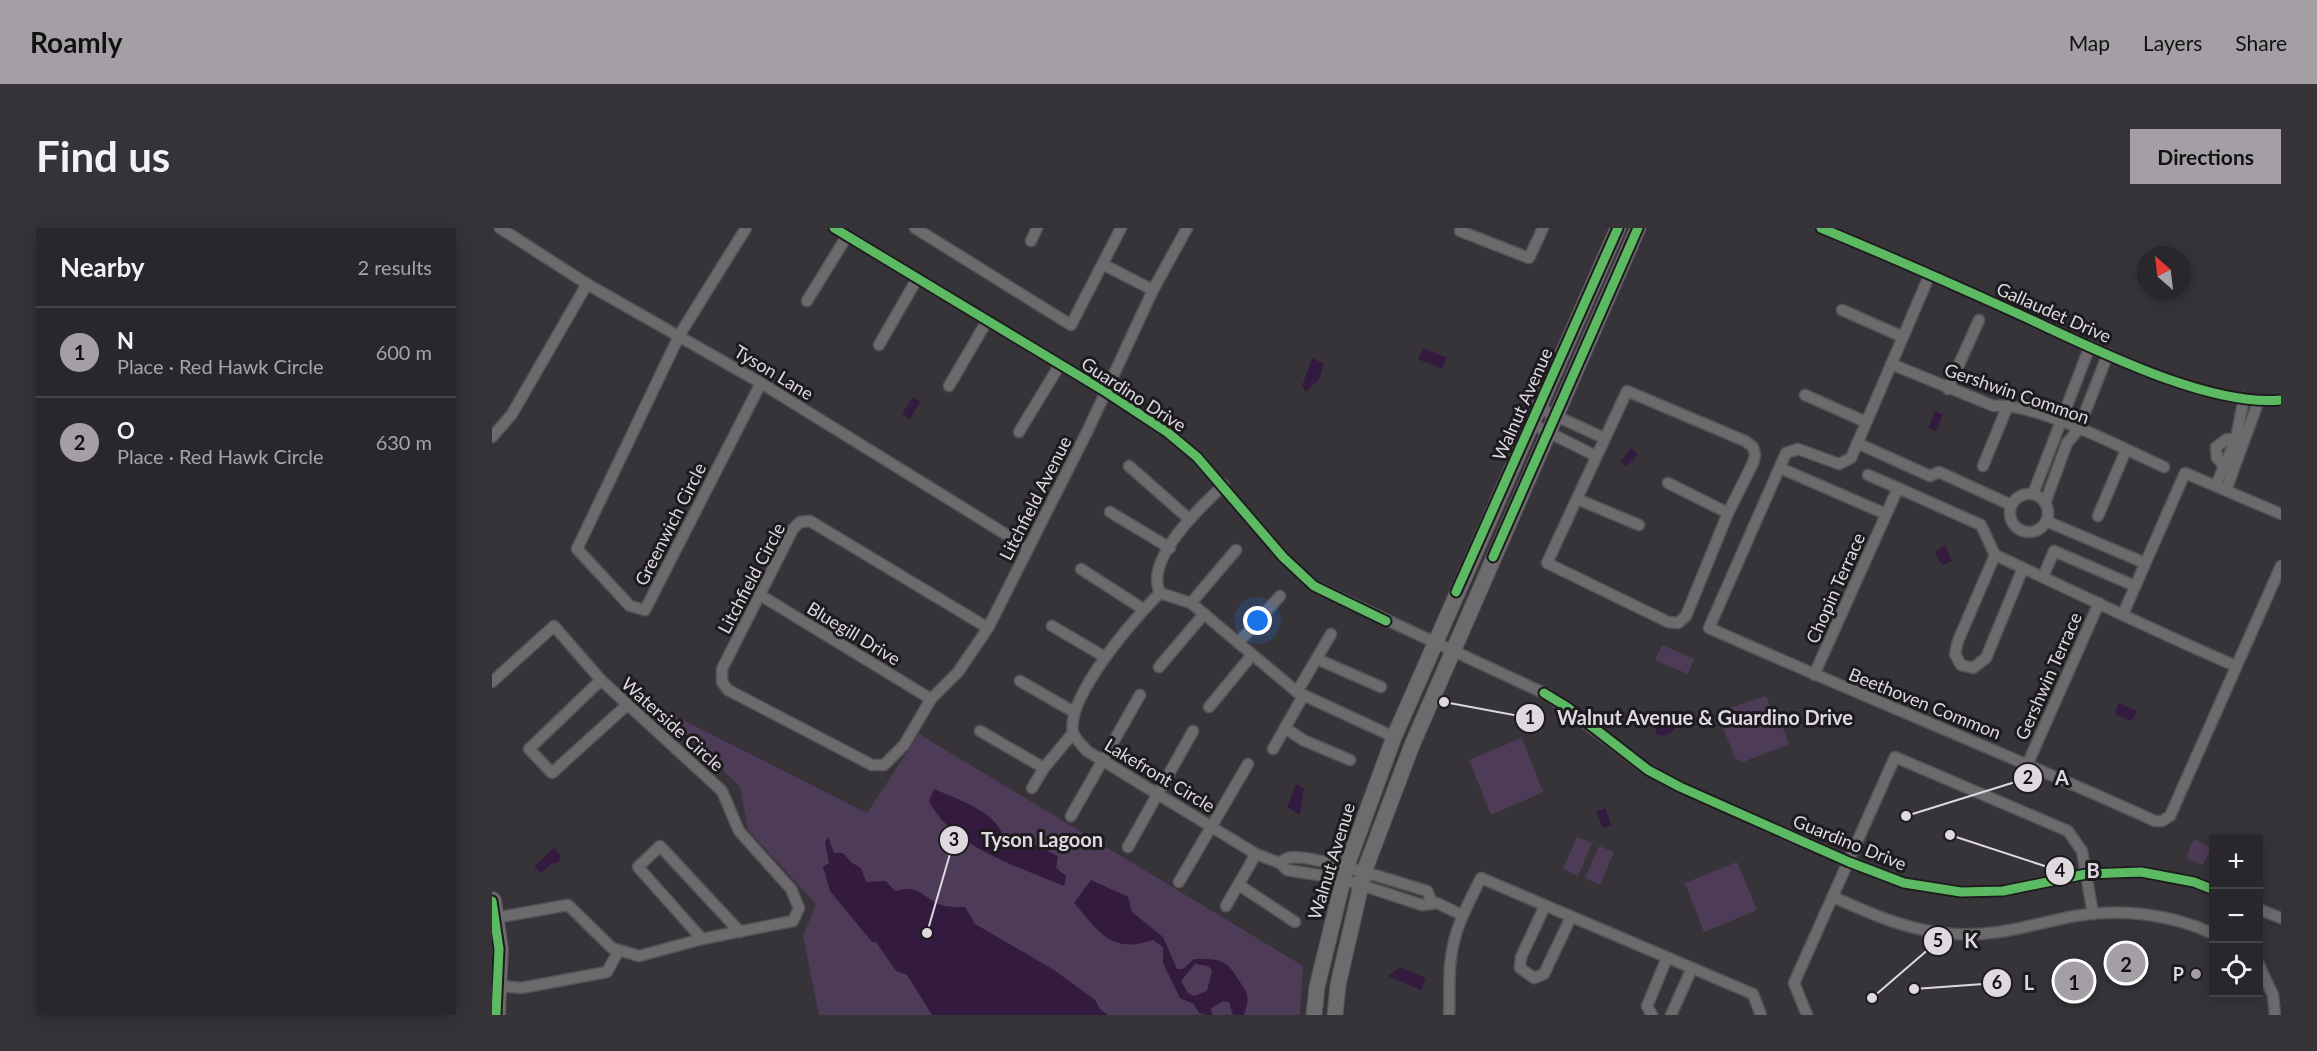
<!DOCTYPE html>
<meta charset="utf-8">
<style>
:root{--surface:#29272b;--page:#353337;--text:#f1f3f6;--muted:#a5a5a9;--line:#454447;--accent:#a39fa5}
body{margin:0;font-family:Lato,sans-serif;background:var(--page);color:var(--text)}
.controls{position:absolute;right:18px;bottom:18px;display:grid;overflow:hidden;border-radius:0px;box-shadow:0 3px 15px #0003}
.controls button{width:54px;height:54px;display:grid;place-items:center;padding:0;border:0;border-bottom:2px solid var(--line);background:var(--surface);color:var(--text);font:30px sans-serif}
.compass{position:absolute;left:1645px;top:18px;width:54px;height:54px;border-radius:50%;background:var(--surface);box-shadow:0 3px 15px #0003;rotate:332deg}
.you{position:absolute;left:766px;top:393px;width:21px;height:21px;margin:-15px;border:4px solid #fff;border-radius:50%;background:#1a73e8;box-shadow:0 0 0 9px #1a73e833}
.badge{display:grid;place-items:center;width:39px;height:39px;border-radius:50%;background:var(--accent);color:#111;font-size:20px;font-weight:700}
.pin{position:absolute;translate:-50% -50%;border:3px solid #fff;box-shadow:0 2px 6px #0006}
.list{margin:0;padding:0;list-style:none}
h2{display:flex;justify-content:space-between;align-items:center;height:78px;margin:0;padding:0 24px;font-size:26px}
h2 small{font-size:20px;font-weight:400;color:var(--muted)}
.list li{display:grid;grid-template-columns:39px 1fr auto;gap:18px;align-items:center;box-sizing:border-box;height:90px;padding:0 24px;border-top:2px solid var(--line)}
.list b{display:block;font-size:22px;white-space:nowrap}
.list p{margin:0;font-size:20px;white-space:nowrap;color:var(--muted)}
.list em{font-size:20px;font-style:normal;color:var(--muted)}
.icon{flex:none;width:33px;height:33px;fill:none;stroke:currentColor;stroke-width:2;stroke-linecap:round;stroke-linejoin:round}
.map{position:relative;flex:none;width:1789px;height:787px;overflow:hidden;border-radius:0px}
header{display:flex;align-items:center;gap:36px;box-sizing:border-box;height:84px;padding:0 30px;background:var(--accent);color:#111}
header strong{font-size:28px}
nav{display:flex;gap:33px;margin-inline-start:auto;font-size:21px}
.intro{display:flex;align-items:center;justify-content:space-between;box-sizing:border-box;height:144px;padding:0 36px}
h1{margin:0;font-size:42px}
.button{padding:15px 27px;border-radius:0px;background:var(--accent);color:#111;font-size:21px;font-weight:700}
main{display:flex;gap:36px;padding:0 36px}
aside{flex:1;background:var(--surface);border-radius:0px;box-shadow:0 3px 15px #0003}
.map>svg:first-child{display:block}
.green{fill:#4e3b57}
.water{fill:#331a3e;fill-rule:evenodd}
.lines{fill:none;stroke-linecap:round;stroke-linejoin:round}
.minor-casing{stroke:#555356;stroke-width:13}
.secondary-casing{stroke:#555356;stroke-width:17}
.primary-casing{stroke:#555356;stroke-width:20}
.minor{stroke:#6c6a6c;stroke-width:10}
.secondary{stroke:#6e6b6f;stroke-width:15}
.primary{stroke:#6d6a6f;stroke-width:18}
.cycleway-casing{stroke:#1e1b1f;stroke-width:13}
.cycleway{stroke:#5cba63;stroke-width:9}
.poi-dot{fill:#a39fa5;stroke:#1e1b1f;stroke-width:2}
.labels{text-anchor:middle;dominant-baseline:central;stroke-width:6;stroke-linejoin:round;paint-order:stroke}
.street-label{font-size:18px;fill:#ddd9df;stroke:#1e1b1f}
.poi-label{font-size:18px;font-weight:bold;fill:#ddd9df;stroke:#1e1b1f;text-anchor:end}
.leader{fill:none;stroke:#ddd9df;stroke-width:2}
.callout-dot{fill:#ddd9df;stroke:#1e1b1f;stroke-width:2}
.mark-label{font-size:18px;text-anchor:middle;font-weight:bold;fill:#111}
.callout-label{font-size:20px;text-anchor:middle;font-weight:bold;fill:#ddd9df;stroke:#1e1b1f;stroke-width:6;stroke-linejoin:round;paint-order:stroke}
</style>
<header>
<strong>Roamly</strong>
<nav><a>Map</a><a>Layers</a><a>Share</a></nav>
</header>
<div class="intro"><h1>Find us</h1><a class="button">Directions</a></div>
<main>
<aside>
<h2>Nearby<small>2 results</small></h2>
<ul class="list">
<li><span class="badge">1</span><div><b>N</b><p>Place · Red Hawk Circle</p></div><em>600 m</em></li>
<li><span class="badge">2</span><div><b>O</b><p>Place · Red Hawk Circle</p></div><em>630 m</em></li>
</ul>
</aside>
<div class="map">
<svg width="1789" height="787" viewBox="0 0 1789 787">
<rect width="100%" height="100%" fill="#373439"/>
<g class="green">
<path d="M1170,417L1202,431L1196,446L1163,432Z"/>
<path d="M1274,468L1286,499L1290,498L1297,516L1251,534L1243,530L1225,484Z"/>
<path d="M165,479L375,585L427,506L811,738L808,787H327L311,708L324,676L256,602L248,559Z"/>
<path d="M1030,510L1051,564L999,587L977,532Z"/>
<path d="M1085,609L1100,615L1086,648L1071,641Z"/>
<path d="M1702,611L1719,619L1711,637L1694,630Z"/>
<path d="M1107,618L1122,624L1108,657L1093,650Z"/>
<path d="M1245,634L1265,682L1212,704L1193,655Z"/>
</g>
<g class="water">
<path d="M931,120L955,130L950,141L926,131Z"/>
<path d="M820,130L832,136L827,151L814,164L810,158Z"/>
<path d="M421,169L428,174L418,191L410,186Z"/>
<path d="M1443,183L1451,187L1444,203L1436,200Z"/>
<path d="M1139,220L1146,226L1134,239L1129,233Z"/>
<path d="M1453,317L1460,333L1452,337L1448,335L1443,324Z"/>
<path d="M1627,475L1645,483L1641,491L1637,492L1625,487L1623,483Z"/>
<path d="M1182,492L1185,496C1182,505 1173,510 1164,506V496Z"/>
<path d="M804,556L812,561L808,587L795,579Z"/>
<path d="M442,561C464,571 504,583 511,608L539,615L566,628L564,640L574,648L572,658C526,638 461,620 437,573Z"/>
<path d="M1113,580L1119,597L1111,600L1104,584Z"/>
<path d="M336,609L342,625H351L360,635L369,640L374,654L394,653L403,663C429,655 431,672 453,678C459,679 466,679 473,679L483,696L562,742L603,772L608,781L616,787H440L415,747L404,743L384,714H380L338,663L331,639L337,635L333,614Z"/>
<path d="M62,620L68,627L67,634L59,636L49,645L42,639Z"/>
<path d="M599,652L636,669L640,684L671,709L685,741H691L702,731C727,731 733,730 746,751C757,768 758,767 752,787H741L737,774L731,773L719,780L720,787C709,787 706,786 702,776L688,770L671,735V719L661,712C619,726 608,705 582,675ZM703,736L716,738L720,742L715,763L702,768L696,765L689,753Z"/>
<path d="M908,739L934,750L929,762L896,748Z"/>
</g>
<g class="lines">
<defs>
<g id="minor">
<path d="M8,0L95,56L269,155L536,320"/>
<path d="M254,0L188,106L85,321L138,378L153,382L269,155"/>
<path d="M342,0L614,164L675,204L705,229L791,329L822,358L1056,467L1156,542L1188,559L1357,634L1412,655L1469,664L1511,663L1594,646L1649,644L1702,654L1722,662"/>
<path d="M423,0L579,97L629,0"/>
<path d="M969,0L968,3L1037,30L1051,0"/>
<path d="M1329,0C1394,27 1458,55 1522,84C1593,116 1712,179 1789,172"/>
<path d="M539,13L545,0"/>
<path d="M612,37L661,62"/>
<path d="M1438,46L1359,230L1347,236L1306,221L1294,225L1217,400C1365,466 1515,526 1663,593H1670L1678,588L1789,338"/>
<path d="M315,73L355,8"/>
<path d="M1350,82L1411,109"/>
<path d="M387,117L425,51"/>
<path d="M1399,136L1502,178C1546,175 1630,220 1672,239"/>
<path d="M457,158L495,93"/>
<path d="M1456,161L1487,92"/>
<path d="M1135,163L1253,213L1261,219L1263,227L1261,235L1236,285L1194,388L1186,395L1176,394L1055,335Z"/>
<path d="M1313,167L1374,194"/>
<path d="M1047,180L1112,210"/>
<path d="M1040,196L1104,228"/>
<path d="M527,204L567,138"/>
<path d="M0,209L20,186L95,56"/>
<path d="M1365,215L1438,248L1447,244L1519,277"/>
<path d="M637,238L696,290"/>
<path d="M1491,238L1516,177"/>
<path d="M1732,238L1725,230L1724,219L1735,211L1750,212"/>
<path d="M1288,240L1394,286"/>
<path d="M1376,247L1406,260"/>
<path d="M1176,255L1236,285"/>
<path d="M1724,257L1744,211L1752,170"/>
<path d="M1734,262L1767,172"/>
<circle cx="1537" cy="285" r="19"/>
<path d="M1541,266L1598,118"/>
<path d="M1085,271L1147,297"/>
<path d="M1553,275L1575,215L1586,202L1616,126"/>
<path d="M618,284L678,320"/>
<path d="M1606,288L1634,222"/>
<path d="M1554,293L1653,335"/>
<path d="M1503,327L1466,413L1463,426L1469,437L1481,440L1494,430L1531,340"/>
<path d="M589,341L651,381"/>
<path d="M1551,349L1562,323L1643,358"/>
<path d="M668,365C652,331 709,278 732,257"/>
<path d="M268,367L439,471"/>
<path d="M699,375L744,322"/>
<path d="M1631,386L1693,245L1789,286"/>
<path d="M560,398L613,429"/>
<path d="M496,400L318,293L308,294L301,301L230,441V454L236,462L380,537H392L412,517L439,471L466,444L496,400L596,202L661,62L695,0"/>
<path d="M746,415L788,368"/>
<path d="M825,431L889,459"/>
<path d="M667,439L712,386"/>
<path d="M1322,447L1406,260L1489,297L1503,327C1584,364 1663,404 1744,438"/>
<path d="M109,452L37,521L60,545L135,477"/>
<path d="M528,453L582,484"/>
<path d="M0,454L62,398L109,452L230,563L247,603L299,661L307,680L301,693L210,711L147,728L120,720L76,677L3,690"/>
<path d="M805,464L839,406"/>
<path d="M717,479L760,427"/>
<path d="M793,500L811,512L858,532"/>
<path d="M488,503L552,540"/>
<path d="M902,509L805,464L699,375L668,365C643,389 574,469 581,504C582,510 590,517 595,523L764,626L788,635L795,642L851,651L930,677L945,675L970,687"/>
<path d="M781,521L811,468"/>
<path d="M1536,535L1607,375"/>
<path d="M540,560L552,540L581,505"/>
<path d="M579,588L648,467"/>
<path d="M636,619L701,503"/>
<path d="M788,635C790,633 793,631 796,630C815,624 911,656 935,663L940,674"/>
<path d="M687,654L756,536"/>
<path d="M747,657L803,694"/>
<path d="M1341,669C1379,686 1419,704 1462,706C1507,709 1540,696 1583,688C1629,680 1679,686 1722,706"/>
<path d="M734,678L764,626"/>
<path d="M1053,678L1029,729L1028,740L1042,750L1052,746L1079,689"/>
<path d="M1766,681L1789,690"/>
<path d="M210,711L146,639L168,618L248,704"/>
<path d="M1766,735L1781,767L1783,787"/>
<path d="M0,757L29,760L115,744L127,722"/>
<path d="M957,787C958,768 956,748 959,730C962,701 976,676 989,650L1261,766L1269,787"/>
<path d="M1160,787L1155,778L1175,730"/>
<path d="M1179,787L1200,740"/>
<path d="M1315,787L1302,755L1403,529L1576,603L1590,623L1601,686"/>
</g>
<g id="secondary">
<path d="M822,787L825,759L854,640L902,509L1126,0"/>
<path d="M843,787L846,757L872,644L920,517L1146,0"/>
</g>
<path id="primary" d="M0,673L7,721L4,787"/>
</defs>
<use href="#minor" class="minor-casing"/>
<use href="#secondary" class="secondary-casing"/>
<use href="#primary" class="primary-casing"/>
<use href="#minor" class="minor"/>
<use href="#secondary" class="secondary"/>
<use href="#primary" class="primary"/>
<defs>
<g id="cycleway">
<path d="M342,0L614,164L675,204L705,229L791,329L822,358L894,393"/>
<path d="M1329,0C1394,27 1458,55 1522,84C1593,116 1712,179 1789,172"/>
<path d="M1001,329L1146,0"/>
<path d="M964,364L1126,0"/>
<path d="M1052,465L1075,479L1156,542L1188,559L1357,634L1412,655L1469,664L1511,663L1594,646L1649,644L1702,654L1722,662"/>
<path d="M0,673L7,721L4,787"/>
</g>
</defs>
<use href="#cycleway" class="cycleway-casing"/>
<use href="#cycleway" class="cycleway"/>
</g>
<circle class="poi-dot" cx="1704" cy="746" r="6"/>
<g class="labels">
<g class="street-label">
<text transform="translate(1562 84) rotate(24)">Gallaudet Drive</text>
<text transform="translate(282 144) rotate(31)">Tyson Lane</text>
<text transform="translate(1525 165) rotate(19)">Gershwin Common</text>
<text transform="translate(642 166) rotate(33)">Guardino Drive</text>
<text transform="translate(1030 176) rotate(-66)">Walnut Avenue</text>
<text transform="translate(543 270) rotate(-63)">Litchfield Avenue</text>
<text transform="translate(178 296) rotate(-63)">Greenwich Circle</text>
<text transform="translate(259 350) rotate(-62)">Litchfield Circle</text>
<text transform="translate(1343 360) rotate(-66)">Chopin Terrace</text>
<text transform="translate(362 405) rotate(31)">Bluegill Drive</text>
<text transform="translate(1556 448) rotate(-66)">Gershwin Terrace</text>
<text transform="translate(1433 475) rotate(22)">Beethoven Common</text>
<text transform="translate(181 496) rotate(42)">Waterside Circle</text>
<text transform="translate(668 547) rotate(31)">Lakefront Circle</text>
<text transform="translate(1358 614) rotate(22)">Guardino Drive</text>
<text transform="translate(839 633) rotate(-73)">Walnut Avenue</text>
</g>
<g class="poi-label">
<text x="1692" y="746">P</text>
</g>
</g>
<path class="leader" d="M952 474L1038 490M1414 588L1536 550M435 705L462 612M1458 607L1568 643M1380 770L1446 713M1422 761L1505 755"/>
<g class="callout-dot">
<circle cx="952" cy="474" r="6"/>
<circle cx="1414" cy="588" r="6"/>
<circle cx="435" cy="705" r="6"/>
<circle cx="1458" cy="607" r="6"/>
<circle cx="1380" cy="770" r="6"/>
<circle cx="1422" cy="761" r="6"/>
<circle cx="1038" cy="490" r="15"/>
<circle cx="1536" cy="550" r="15"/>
<circle cx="462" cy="612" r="15"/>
<circle cx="1568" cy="643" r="15"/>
<circle cx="1446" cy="713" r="15"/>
<circle cx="1505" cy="755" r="15"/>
</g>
<g class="mark-label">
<text x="1038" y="496">1</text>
<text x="1536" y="556">2</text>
<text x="462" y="618">3</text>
<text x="1568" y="649">4</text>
<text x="1446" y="719">5</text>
<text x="1505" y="761">6</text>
</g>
<g class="callout-label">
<text x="1213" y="497">Walnut Avenue &amp; Guardino Drive</text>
<text x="1570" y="557">A</text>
<text x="550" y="619">Tyson Lagoon</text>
<text x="1601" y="650">B</text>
<text x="1479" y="720">K</text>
<text x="1537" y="762">L</text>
</g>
</svg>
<div class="controls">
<button>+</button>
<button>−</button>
<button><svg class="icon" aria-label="locate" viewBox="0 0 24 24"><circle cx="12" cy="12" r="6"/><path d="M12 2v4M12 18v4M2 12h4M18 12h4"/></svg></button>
</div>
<svg class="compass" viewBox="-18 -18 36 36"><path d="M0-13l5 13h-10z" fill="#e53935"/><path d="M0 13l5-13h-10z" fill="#a5a5a9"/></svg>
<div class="you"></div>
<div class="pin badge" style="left:1582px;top:753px">1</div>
<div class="pin badge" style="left:1634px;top:735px">2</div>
</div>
</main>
